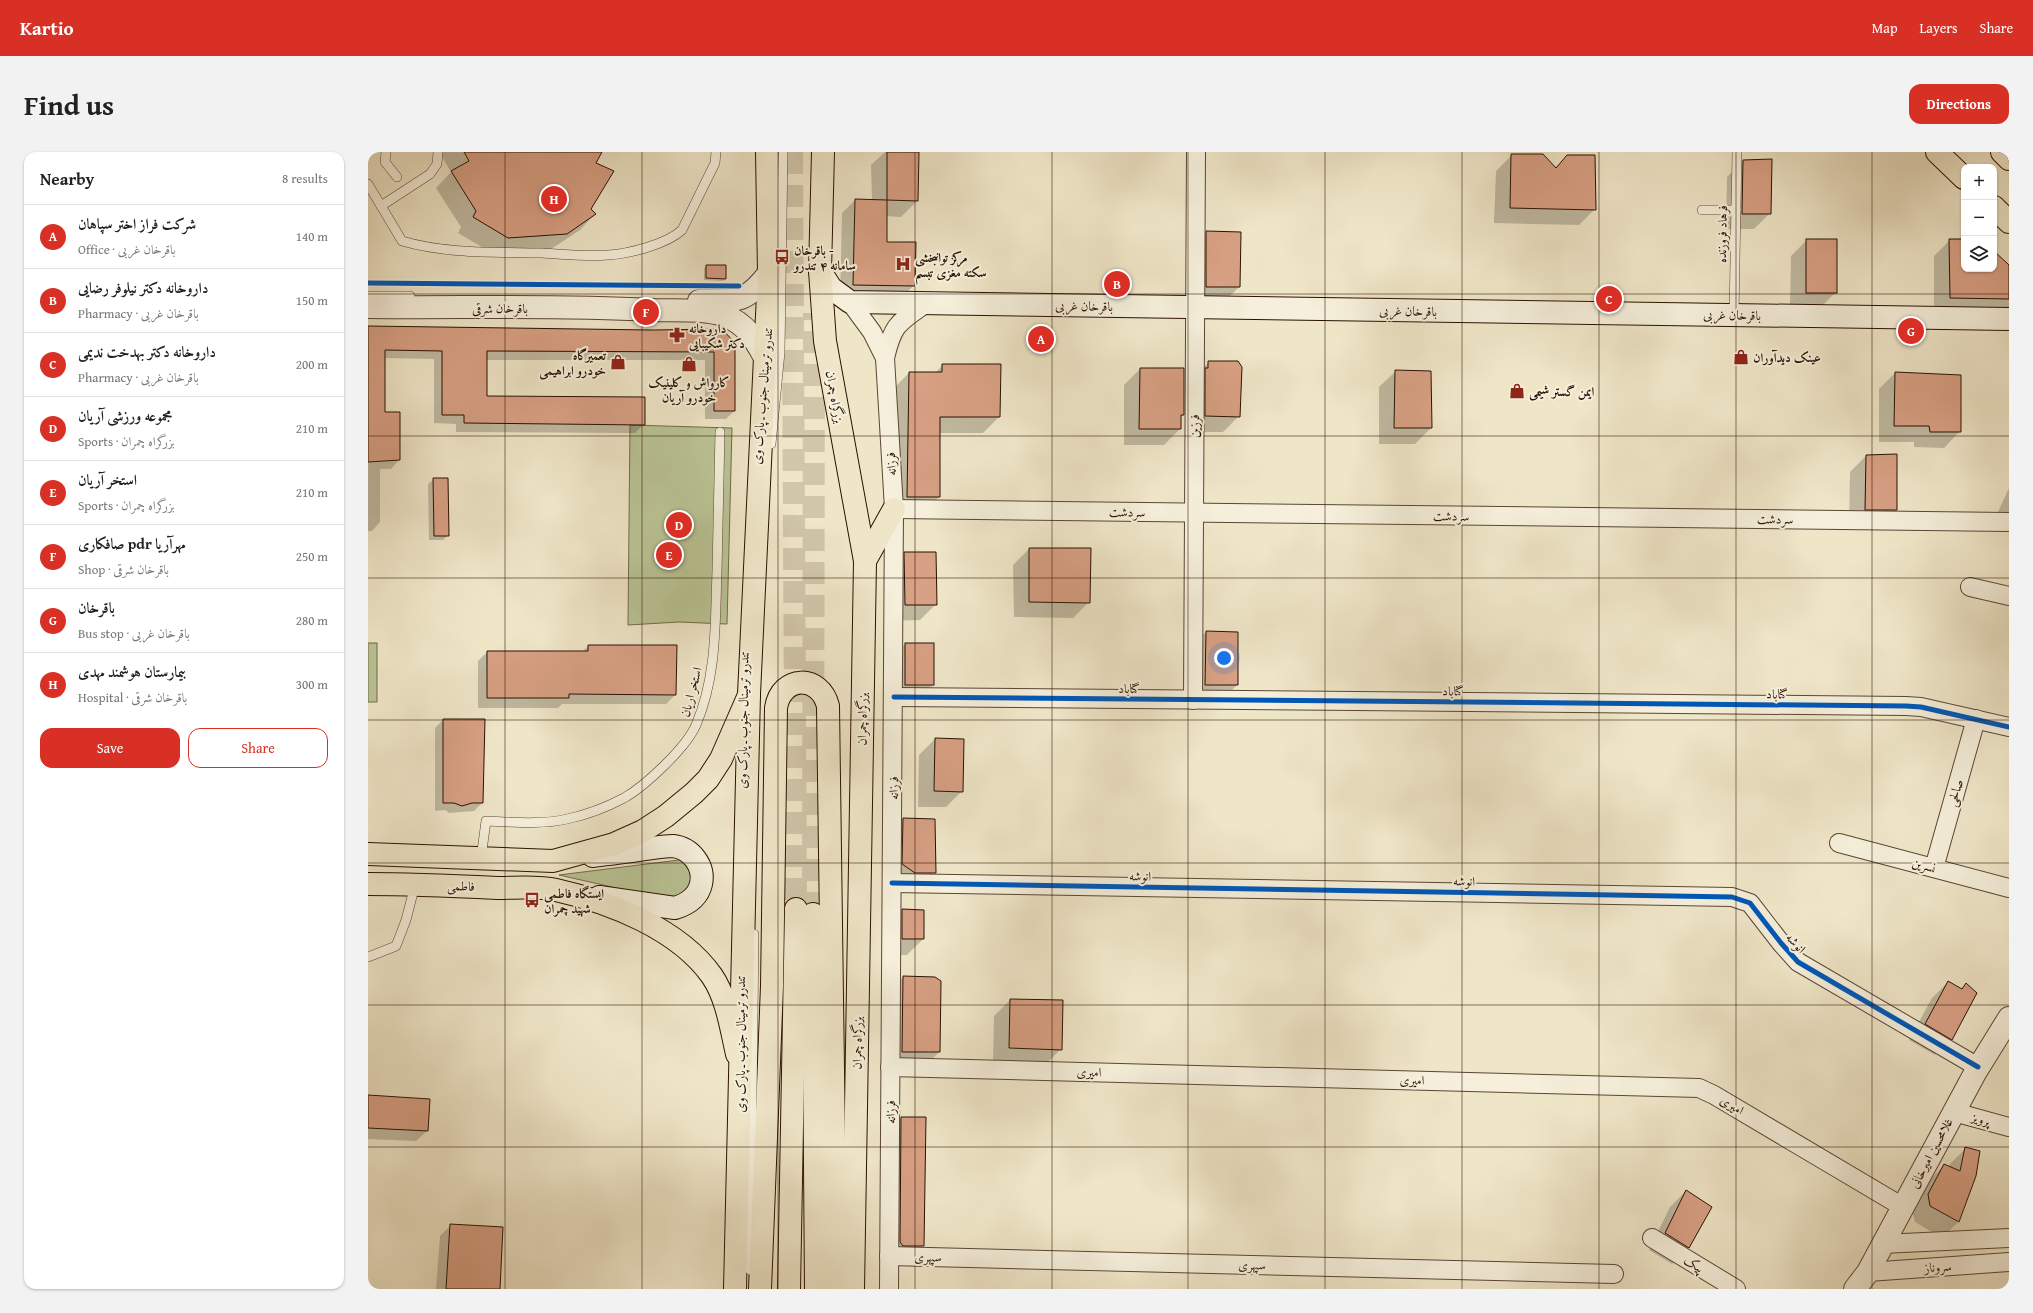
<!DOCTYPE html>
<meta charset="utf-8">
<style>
:root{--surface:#fff;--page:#f2f2f2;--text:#222;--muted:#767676;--line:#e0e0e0;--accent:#d93025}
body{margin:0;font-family:"Gentium Book Plus",Amiri,serif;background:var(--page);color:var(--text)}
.controls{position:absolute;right:12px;top:12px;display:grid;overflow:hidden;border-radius:8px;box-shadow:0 1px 3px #0004}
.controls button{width:36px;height:36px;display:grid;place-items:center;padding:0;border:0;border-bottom:1px solid var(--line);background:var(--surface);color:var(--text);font:20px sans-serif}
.you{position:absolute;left:856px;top:506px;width:14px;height:14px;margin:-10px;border:3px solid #fff;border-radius:50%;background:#1a73e8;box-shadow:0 0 0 6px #1a73e833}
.badge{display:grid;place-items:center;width:26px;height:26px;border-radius:50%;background:var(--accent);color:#fff;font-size:13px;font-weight:700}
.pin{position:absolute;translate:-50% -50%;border:2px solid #fff;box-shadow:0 1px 4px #0006}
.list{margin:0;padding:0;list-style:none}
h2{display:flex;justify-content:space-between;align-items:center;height:52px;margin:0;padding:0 16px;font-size:17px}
h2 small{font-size:13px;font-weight:400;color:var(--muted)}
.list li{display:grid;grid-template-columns:26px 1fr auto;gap:12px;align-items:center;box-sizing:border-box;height:64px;padding:0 16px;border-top:1px solid var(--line)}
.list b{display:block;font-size:15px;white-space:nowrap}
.list p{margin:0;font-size:13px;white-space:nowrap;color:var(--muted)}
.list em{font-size:13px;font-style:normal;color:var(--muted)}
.actions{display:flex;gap:8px;padding:12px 16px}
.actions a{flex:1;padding:9px 0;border:1px solid var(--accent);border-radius:12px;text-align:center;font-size:14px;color:var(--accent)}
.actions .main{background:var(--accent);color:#fff}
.icon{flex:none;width:22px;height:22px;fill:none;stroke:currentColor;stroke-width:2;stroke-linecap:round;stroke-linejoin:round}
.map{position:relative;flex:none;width:1641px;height:1137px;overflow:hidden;border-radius:12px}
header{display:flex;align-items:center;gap:24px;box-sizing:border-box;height:56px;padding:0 20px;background:var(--accent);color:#fff}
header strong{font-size:19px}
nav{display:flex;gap:22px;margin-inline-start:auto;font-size:14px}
.intro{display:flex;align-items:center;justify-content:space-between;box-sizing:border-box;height:96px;padding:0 24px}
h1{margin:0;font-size:28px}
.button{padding:10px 18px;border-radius:12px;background:var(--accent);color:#fff;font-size:14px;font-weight:700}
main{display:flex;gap:24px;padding:0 24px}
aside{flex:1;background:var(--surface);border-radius:12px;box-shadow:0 1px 3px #0004}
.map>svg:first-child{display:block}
.green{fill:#bac495;stroke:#726a4b}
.shadow{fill:#0003}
.building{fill:#d8a084;stroke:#291101}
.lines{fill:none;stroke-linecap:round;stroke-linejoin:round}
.trunk-tunnel{stroke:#d1c6aa;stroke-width:22;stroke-dasharray:22 11;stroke-linecap:butt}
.service-casing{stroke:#5a4633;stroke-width:10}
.minor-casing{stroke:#5a4633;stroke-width:20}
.tertiary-casing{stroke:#5a4633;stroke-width:24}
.secondary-casing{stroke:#291101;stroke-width:24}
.primary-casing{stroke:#291101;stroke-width:24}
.trunk-casing{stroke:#291101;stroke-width:24}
.service{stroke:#f5efdb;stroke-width:9}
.minor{stroke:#f5efdb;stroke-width:18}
.tertiary{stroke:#f5efdb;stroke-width:22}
.secondary{stroke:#f5efdb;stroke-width:22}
.primary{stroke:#efe6c8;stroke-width:22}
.trunk{stroke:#efe6c8;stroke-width:22}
.cycleway-casing{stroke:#f5efdb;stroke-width:8}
.cycleway{stroke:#0057b8;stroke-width:5}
.grid{fill:none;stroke:#291101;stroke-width:1;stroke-opacity:0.55}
.labels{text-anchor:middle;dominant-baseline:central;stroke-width:4;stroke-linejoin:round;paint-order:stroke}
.street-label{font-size:13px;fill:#291101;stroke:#f5efdb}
.poi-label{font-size:13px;font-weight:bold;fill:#291101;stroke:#f5efdb;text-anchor:start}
</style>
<header>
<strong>Kartio</strong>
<nav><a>Map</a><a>Layers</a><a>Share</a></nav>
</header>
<div class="intro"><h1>Find us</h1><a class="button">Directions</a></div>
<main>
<aside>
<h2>Nearby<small>8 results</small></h2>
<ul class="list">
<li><span class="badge">A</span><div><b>شرکت فراز اختر سپاهان</b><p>Office · باقرخان غربی</p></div><em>140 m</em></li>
<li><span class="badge">B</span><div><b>داروخانه دکتر نیلوفر رضایی</b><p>Pharmacy · باقرخان غربی</p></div><em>150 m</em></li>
<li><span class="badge">C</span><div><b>داروخانه دکتر بهدخت ندیمی</b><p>Pharmacy · باقرخان غربی</p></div><em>200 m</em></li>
<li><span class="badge">D</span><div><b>مجموعه ورزشی آریان</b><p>Sports · بزرگراه چمران</p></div><em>210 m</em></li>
<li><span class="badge">E</span><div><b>استخر آریان</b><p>Sports · بزرگراه چمران</p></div><em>210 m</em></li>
<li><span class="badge">F</span><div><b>صافکاری pdr مهرآریا</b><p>Shop · باقرخان شرقی</p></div><em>250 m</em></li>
<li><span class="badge">G</span><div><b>باقرخان</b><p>Bus stop · باقرخان غربی</p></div><em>280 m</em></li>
<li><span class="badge">H</span><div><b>بیمارستان هوشمند مهدی</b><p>Hospital · باقرخان شرقی</p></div><em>300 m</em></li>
</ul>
<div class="actions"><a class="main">Save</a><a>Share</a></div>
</aside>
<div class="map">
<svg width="1641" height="1137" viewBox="0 0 1641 1137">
<rect width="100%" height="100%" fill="#efe6c8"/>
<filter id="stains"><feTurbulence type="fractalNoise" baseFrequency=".005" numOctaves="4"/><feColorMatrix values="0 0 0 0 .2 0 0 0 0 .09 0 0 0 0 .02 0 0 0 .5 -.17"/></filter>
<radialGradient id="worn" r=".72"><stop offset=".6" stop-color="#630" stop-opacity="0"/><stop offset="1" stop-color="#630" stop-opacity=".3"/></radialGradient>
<g class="green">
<path d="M262,273L364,276L359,472L311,470L260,473Z"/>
<rect x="0" y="491" width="9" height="59"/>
<path d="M319,707L331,719L315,749L279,743L191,723Z"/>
</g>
<g class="shadow">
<path d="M71,0H233L226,12L222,58L227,62L212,78L183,97L124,101L90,81L93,75L68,36L83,20Z"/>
<path d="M517,0H550L549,49L533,65L518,64V91L546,133L533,146H472L474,61L487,48L504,49L503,13Z"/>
<path d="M1144,3L1187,16L1200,4L1227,57L1211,73L1126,71L1128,19Z"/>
<path d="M1375,9L1402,61L1386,77H1358L1359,25Z"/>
<path d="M838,80L871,135L855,151L822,150V96Z"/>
<path d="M1439,88L1468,140L1452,156H1422L1423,104Z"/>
<path d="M1582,88H1596V117H1626V100L1641,114V163L1566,162V104Z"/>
<path d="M339,114L357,126L355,129L336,128V116Z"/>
<path d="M0,175L283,179L353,178L366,259L358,267H337V208H118V245L276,272L267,281L88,280V272L66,271V207L16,206V261L31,308L23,317H12V370L4,379H0Z"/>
<path d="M841,210L871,264L855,280H821L825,226Z"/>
<path d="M575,213H632L631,265L615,281H571V345L555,361H523L525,237L541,221H567Z"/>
<path d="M772,217H815V263L812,266V277L796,293H756V233Z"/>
<path d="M1028,219L1063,276L1047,292H1011V235Z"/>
<path d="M1527,221L1592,279L1576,296L1546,295V290H1511V237Z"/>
<path d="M1498,304L1528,358L1512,374L1481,373L1482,320Z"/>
<path d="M66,327L80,383L75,388H61L60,332Z"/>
<path d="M1641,336V376L1623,375Z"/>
<path d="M661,397L721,450L705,466L646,465L645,413Z"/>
<path d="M537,401L568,452L552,468L521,469V417Z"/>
<path d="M838,480L869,533L853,549H822V496Z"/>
<path d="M537,492L565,533L549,549H521V508Z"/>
<path d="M220,494L307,543L298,552H194L190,556H110V509L119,500H214Z"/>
<path d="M75,568L114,651L106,659L81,661L77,658L67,659V576Z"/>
<path d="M567,587L594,639L578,655H550L551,603Z"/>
<path d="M535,667L566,668V721L550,737L530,736L519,683Z"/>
<path d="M534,758L555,787L539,803H518V774Z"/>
<path d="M535,825L571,900L555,916H518L519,841Z"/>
<path d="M1580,830L1593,837L1598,833L1583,887L1567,903L1541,888L1564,846Z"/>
<path d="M642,848L693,897L677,913L625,912L626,864Z"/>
<path d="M0,944L59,979L48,989L0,987Z"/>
<path d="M533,966L555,1094L539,1110L519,1109L517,982Z"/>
<path d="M1598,996L1607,1023L1590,1070L1574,1086L1547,1070L1544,1059L1560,1030L1576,1013L1581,1015L1582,1012Z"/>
<path d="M1318,1039L1343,1055L1320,1096L1304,1112L1281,1098L1302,1055Z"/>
<path d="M83,1073L131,1137H68L72,1084Z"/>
</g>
<g class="building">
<path d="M96,0H234L228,11L246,19L223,57L228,62L199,82L140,86L105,65L108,59L83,19L101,9Z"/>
<path d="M519,0H551L550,49L519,48Z"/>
<path d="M1143,2H1175L1188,16L1199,3H1227L1228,58L1142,56Z"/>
<path d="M1404,7L1403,62H1374L1375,8Z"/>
<path d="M487,47L519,48V90H548L547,134L485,133Z"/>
<path d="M838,79L873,80L872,135H838Z"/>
<rect x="1438" y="87" width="31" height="54"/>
<path d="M1581,87H1596V117H1626V99L1641,113V147L1582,146Z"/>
<path d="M338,113H358V127L338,126Z"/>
<path d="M0,174L283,178L354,177L367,191V259H346V200L119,199V244L277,245V273L96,271V263H74V199L17,198V260H32V308L0,310Z"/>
<path d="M840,209H870L874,215L872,265L837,264V216H840Z"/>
<path d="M574,212H633L632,265H572V345H539L541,220H574Z"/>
<path d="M772,216H816V263H813V277H771Z"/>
<path d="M1027,218L1063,219L1064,276H1026Z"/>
<path d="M1527,220L1593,223V280H1562L1561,274H1526Z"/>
<path d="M1529,302V358H1497L1498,303Z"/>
<path d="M65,326H80L81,384H66Z"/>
<path d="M661,396H723L722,451L661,450Z"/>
<path d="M536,400H568L569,453H537Z"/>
<path d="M838,479L870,480V533H837Z"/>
<rect x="537" y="491" width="29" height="42"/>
<path d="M220,493H309L308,543L201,542V546H119V499H220Z"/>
<path d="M75,567H117L115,651H104L94,654L86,651H75Z"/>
<path d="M567,586L596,587L595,640L566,639Z"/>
<path d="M535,666L567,667L568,721H547L534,712Z"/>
<path d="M534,757L556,758V787H534Z"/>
<path d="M535,824L567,825L573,829L572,900H534Z"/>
<path d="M1580,829L1594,837L1598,831L1609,841L1584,888L1557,872Z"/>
<path d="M642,847L695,848L694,898L641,896Z"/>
<path d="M0,943L62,947L60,979L0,976Z"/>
<path d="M533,965H558L556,1094H535L532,1090Z"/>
<path d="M1597,995L1612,999L1608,1024L1591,1070L1562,1054L1560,1042L1576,1012L1592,1019Z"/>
<path d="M1318,1038L1344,1055L1321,1096L1297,1081Z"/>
<path d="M82,1072L135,1075L132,1137H78Z"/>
</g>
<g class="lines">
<g class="trunk-tunnel">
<path d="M424,0L428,757"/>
<path d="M445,762L446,161"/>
</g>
<defs>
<g id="service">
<path d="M18,0L17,10L29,25"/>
<path d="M0,32L34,89C78,102 128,100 173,101C195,102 218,105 240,103C261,102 299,92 314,78L347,11L348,0"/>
<path d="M13,54L62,22L69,12L70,0"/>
<path d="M1334,58H1368"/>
<path d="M0,144H42"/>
<path d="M1366,163L1369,0"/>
<path d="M403,292L412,200L415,0"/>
<path d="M113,706L118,669C145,670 173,673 199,667C218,663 239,655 256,646C277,634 318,596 328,573C349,524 347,472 349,419C350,372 351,326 352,280"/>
<path d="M0,805L28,794L38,768L47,733"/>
<path d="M382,1118L386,782"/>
</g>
<g id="minor">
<path d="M482,150L504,180L517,206"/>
<path d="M526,357L1641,370"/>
<path d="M1602,435L1641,444"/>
<path d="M526,545L1538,554L1553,555L1641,575"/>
<path d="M825,548L828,0"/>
<path d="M1471,691L1641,736"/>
<path d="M1566,716L1608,567"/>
<path d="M524,731L1364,745L1382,751L1413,791L1430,810L1610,915"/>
<path d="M522,915L1331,936L1346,943L1535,1055"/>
<path d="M1586,960L1641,975"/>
<path d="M1284,1086L1368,1137"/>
<path d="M1514,1092L1641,1086"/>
<path d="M521,1104L1246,1122"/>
<path d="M1500,1120L1641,1110"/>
<path d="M521,1137L526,357L517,206C525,172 530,171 557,152"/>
</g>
<g id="tertiary">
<path d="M331,149C367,149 378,152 401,121"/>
<path d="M0,155C94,156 188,153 282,158C304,159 337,156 357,164C377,171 387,187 396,204"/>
<path d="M1487,1137L1500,1120L1607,921L1641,866"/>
</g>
<g id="secondary">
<path d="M452,119L463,136L482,150L1641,167"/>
<path d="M225,704C242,702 260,700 277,697C286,696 296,694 305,694C323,696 337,714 333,732C330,745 320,752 307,756L231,745"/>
</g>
<g id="primary">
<path d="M1569,0L1596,26"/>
<path d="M1634,0L1641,7"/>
<path d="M1626,55L1641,70"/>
<path d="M0,702L185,709L246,692L275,679L298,664L326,641L340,627L353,607L381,543"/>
<path d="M0,732C43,732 87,734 130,736C149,736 170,734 188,738C242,750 311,777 344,824C359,846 363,876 369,902"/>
</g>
<g id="trunk">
<path d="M455,0L452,119L457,189L497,409L485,1137"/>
<path d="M497,409L526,357"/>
<path d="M445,762L448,1137"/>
<path d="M367,1137L381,542L401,121L399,0"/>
<path d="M392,1137L404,834L408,556C413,523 452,522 460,554L468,1137"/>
<path d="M421,1137L428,757"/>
</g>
</defs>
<use href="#service" class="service-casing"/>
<use href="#minor" class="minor-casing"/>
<use href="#tertiary" class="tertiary-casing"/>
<use href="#secondary" class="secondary-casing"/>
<use href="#primary" class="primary-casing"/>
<use href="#trunk" class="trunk-casing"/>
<use href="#service" class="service"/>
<use href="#minor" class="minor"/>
<use href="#tertiary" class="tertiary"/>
<use href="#secondary" class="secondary"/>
<use href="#primary" class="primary"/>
<use href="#trunk" class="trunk"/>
<defs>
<g id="cycleway">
<path d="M0,131L371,134"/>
<path d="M526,545L1538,554L1553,555L1641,575"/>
<path d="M524,731L1364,745L1382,751L1413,791L1430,810L1610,915"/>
</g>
</defs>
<use href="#cycleway" class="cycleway-casing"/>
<use href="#cycleway" class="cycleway"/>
</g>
<path class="grid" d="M137,0V1137M274,0V1137M410,0V1137M547,0V1137M684,0V1137M820,0V1137M957,0V1137M1094,0V1137M1231,0V1137M1368,0V1137M1504,0V1137M0,142H1641M0,284H1641M0,426H1641M0,568H1641M0,711H1641M0,853H1641M0,995H1641"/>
<defs>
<symbol id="bus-bare" viewBox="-9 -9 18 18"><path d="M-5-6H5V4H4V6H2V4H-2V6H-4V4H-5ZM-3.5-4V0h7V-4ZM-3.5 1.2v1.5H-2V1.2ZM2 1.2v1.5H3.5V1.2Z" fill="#8f2418" stroke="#f5efdb" stroke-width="2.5" paint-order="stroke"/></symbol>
<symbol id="hospital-bare" viewBox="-9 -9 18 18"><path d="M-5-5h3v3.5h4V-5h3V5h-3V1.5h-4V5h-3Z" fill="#8f2418" stroke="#f5efdb" stroke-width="2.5" paint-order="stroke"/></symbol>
<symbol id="pharmacy-bare" viewBox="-9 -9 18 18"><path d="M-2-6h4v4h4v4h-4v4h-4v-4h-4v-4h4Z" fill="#8f2418" stroke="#f5efdb" stroke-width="2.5" paint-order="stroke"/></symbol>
<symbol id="shop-bare" viewBox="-9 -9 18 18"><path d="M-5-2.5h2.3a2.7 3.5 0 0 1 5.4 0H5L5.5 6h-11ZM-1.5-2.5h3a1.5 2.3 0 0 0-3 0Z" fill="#8f2418" stroke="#f5efdb" stroke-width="2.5" paint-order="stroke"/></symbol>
</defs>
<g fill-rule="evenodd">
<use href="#bus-bare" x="403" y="94" width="22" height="22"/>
<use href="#hospital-bare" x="524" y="101" width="22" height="22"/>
<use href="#pharmacy-bare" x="298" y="172" width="22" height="22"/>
<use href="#shop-bare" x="1362" y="194" width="22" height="22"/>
<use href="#shop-bare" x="239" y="199" width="22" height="22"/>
<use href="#shop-bare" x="310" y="201" width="22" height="22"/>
<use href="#shop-bare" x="1138" y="228" width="22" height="22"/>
<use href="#bus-bare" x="153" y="737" width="22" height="22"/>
</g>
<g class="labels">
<g class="street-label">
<text transform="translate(1354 82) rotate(-89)">فرهاد فروزنده</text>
<text transform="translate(716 154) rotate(1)">باقرخان غربی</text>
<text x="132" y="156">باقرخان شرقی</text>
<text transform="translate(1040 159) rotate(1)">باقرخان غربی</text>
<text transform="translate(1364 163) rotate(1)">باقرخان غربی</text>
<text transform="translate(394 244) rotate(-85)">تندرو ترمینال جنوب ـ پارک وی</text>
<text transform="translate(467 245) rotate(80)">بزرگراه چمران</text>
<text transform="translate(826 274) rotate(-90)">فرزین</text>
<text transform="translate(523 312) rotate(-93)">فرزانه</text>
<text transform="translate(759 360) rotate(1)">سردشت</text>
<text transform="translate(1083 364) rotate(1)">سردشت</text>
<text transform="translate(1407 367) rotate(1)">سردشت</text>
<text x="761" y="536">گناباد</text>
<text transform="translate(1085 539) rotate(1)">گناباد</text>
<text transform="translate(323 540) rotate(-75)">استخر اریان</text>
<text transform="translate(1409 542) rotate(1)">گناباد</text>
<text transform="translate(494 567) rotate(-89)">بزرگراه چمران</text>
<text transform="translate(375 568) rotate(-89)">تندرو ترمینال جنوب ـ پارک وی</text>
<text transform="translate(525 636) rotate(-90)">فرزانه</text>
<text transform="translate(1587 641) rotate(-74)">صالحی</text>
<text transform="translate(1556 713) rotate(15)">نسرین</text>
<text transform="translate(772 724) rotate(1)">انوشه</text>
<text transform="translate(1096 729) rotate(1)">انوشه</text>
<text transform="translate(93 734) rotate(2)">فاطمی</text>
<text transform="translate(1428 791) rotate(48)">انوشه</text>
<text transform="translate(489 891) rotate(-89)">بزرگراه چمران</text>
<text transform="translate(372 892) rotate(-90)">تندرو ترمینال جنوب ـ پارک وی</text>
<text transform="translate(721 920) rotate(1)">امیری</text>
<text transform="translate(1044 928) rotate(1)">امیری</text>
<text transform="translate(1364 953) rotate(31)">امیری</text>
<text transform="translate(522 960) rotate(-90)">فرزانه</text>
<text transform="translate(1613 967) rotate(16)">پرویز</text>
<text transform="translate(1563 1001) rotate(-62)">غلامحسین امیرخانی</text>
<text transform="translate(560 1105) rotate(1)">سپهری</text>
<text transform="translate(1326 1112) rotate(31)">پیک</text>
<text transform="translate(884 1113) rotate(1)">سپهری</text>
<text transform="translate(1570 1115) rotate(-4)">سروناز</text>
</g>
<g class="poi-label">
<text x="426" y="98">باقرخان -<tspan x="426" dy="15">سامانه ۴ تندرو</tspan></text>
<text x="547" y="105">مرکز توانبخشی<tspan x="547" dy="15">سکته مغزی تبسم</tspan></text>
<text x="321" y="176">داروخانه<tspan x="321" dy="15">دکتر شکیبایی</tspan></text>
<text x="238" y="203" text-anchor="end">تعمیرگاه<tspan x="238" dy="15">خودرو ابراهیمی</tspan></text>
<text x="1385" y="205">عینک دیدآوران</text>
<text x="321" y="230" text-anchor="middle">کارواش و کلینیک<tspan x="321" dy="15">خودرو آریان</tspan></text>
<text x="1161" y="239">ایمن گستر شیمی</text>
<text x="176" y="741">ایستگاه فاطمی<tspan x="176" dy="15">شهید چمران</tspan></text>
</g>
</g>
<rect width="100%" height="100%" filter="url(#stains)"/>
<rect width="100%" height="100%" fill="url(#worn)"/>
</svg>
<div class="controls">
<button>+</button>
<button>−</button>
<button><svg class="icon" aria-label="layers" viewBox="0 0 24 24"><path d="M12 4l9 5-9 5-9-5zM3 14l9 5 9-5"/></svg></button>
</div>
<div class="you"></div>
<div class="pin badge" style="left:673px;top:187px">A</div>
<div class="pin badge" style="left:749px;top:132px">B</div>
<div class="pin badge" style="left:1241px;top:147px">C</div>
<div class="pin badge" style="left:311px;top:373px">D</div>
<div class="pin badge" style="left:301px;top:403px">E</div>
<div class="pin badge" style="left:278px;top:160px">F</div>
<div class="pin badge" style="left:1543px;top:179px">G</div>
<div class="pin badge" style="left:186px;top:47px">H</div>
</div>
</main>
